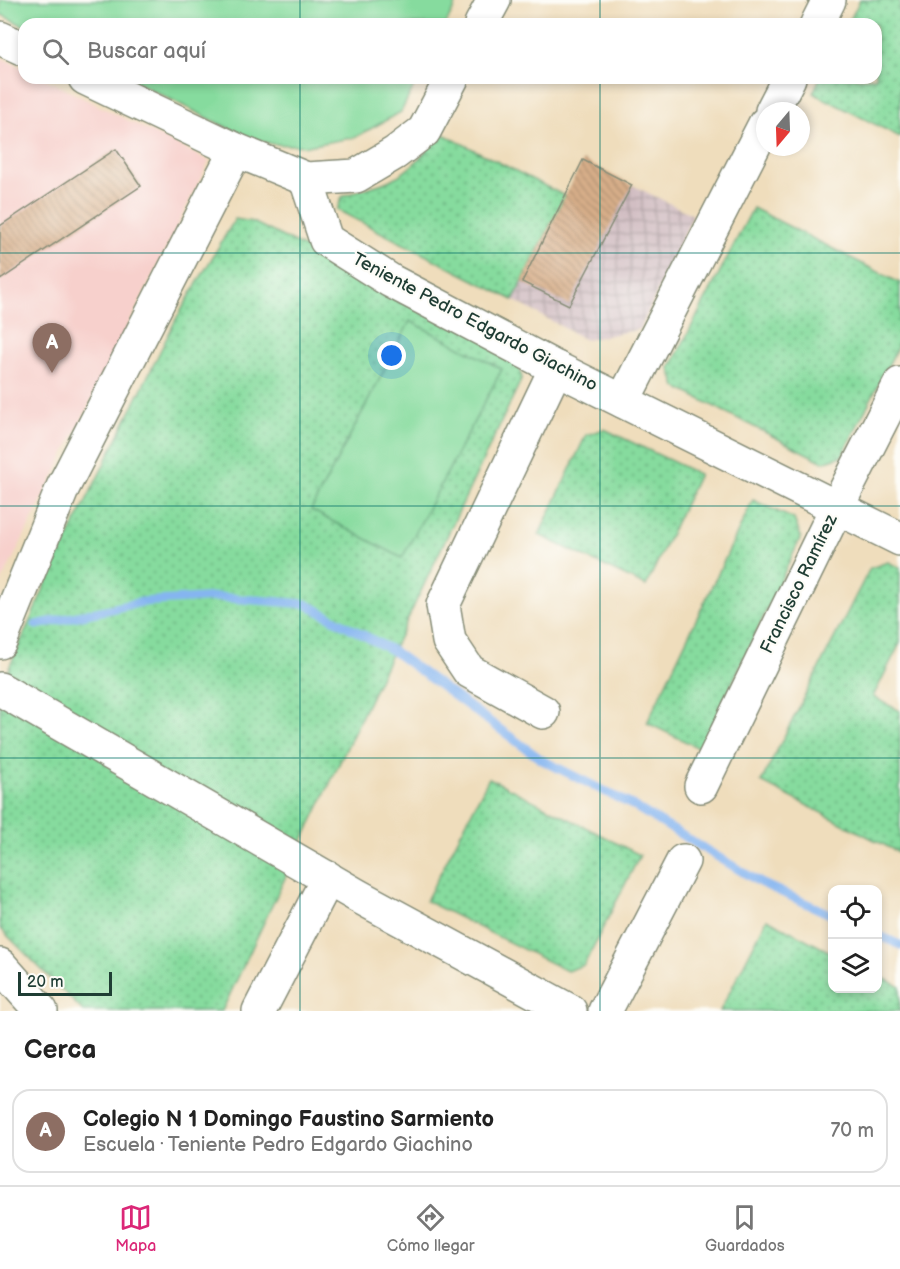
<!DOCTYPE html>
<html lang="es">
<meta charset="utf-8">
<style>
:root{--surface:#fff;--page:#f2f2f2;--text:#222;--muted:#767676;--line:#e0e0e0;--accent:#db2777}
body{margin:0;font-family:"Balsamiq Sans",sans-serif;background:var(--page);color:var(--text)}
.controls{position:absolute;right:18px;bottom:18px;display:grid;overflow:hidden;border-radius:12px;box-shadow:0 3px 9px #0003}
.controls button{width:54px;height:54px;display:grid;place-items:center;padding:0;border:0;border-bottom:2px solid var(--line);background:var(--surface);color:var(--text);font:30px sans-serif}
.compass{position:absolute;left:756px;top:102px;width:54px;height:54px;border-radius:50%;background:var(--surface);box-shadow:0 3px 9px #0003;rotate:199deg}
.scale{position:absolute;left:18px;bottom:15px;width:94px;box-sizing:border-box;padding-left:6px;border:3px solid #1f3d34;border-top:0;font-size:16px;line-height:21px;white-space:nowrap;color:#1f3d34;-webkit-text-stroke:4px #fdfcf7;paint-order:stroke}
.you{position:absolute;left:392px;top:356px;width:21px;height:21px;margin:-15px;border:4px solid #fff;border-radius:50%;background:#1a73e8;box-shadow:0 0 0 9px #1a73e833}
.badge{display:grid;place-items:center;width:39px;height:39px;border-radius:50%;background:var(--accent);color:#fff;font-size:20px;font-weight:700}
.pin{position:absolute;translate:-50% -50px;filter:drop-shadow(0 2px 3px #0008)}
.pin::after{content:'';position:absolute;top:32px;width:21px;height:18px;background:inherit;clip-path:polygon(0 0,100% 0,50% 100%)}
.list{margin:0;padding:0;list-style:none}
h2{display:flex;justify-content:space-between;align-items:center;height:78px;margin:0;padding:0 24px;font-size:26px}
h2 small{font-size:20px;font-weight:400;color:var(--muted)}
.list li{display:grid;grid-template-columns:39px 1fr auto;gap:18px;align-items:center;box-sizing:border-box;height:84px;margin:0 12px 12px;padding:0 12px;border:2px solid var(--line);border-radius:18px}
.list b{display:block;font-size:22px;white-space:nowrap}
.list p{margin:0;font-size:20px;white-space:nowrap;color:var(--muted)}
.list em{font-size:20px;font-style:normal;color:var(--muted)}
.icon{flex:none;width:33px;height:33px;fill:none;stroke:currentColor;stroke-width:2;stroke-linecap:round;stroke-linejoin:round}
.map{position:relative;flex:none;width:900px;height:1011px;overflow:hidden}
.search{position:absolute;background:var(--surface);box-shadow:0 3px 9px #0003;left:18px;right:18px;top:18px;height:66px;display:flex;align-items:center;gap:15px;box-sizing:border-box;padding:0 21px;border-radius:18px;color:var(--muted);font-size:22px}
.sheet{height:174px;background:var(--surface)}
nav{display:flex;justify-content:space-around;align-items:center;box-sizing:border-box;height:84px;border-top:2px solid var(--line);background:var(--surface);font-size:16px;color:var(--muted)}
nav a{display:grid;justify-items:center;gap:3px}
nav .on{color:var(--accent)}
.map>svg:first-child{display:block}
.built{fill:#f7d0cc}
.industrial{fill:url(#industrial-grid)}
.grass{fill:url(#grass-dots);stroke:#528c69;stroke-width:1.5}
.garden{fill:#86db9e;stroke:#528c69;stroke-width:1.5}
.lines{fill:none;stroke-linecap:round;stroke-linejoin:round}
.stream{stroke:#85b5f0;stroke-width:9}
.building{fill:url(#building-back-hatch)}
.street-casing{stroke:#878d78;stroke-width:36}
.street{stroke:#fff;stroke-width:33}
.grid{fill:none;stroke:#0f766e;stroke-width:1.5;stroke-opacity:0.55}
.labels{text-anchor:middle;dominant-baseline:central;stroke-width:4.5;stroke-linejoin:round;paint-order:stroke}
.street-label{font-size:18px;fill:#1f3d34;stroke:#fdfcf7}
</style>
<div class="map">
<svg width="900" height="1011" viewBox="0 0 900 1011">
<defs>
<pattern id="industrial-grid" width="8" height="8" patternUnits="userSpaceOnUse" patternTransform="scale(1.5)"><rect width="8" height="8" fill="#d2bec3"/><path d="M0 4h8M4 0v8" fill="none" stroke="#aa9c9f"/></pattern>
<pattern id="grass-dots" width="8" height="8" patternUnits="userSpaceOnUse" patternTransform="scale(1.5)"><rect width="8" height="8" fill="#86db9e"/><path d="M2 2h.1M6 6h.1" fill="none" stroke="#6db382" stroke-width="1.8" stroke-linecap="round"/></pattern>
<pattern id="building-back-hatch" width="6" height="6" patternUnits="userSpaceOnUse" patternTransform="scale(1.5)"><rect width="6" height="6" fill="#d7ae89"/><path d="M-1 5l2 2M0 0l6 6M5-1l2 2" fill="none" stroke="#ae8f71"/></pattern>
</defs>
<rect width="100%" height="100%" fill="#fdfcf7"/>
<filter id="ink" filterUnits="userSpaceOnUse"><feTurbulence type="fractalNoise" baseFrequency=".0167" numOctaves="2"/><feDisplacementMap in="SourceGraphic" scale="12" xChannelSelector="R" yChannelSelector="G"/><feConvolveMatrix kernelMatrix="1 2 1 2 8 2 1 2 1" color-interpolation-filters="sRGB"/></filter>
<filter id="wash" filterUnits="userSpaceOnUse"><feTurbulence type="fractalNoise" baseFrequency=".008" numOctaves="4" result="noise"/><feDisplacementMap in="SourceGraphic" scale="24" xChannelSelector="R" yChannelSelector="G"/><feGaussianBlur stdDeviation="1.35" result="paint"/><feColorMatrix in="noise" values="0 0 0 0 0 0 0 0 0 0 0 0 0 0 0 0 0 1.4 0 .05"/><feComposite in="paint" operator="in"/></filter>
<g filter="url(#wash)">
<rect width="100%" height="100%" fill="#efddbc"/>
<path class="built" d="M0,57L24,69V78H43L209,161L0,585Z"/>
<path class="industrial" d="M632,185L693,215L640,329L586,340L513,300L522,282L569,305Z"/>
<g class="grass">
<path d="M860,0H900V137L813,93L820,78H876V24H848Z"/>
<path d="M441,133L565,196L513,300L337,210L342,197C358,189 376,187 390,180C412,170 427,151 441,133Z"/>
<path d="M753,208L900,283V342L842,456L823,462L676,387L670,368Z"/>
<path d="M235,219L253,222L515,353L522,378L222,1011H83L0,928V689L52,570L176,319Z"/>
<path d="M604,429L699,474L646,586L539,535L586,435Z"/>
<path d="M753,500L794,519L801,537L701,749L647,723Z"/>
<path d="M888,562L900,568V643L873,697L900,711V853L761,782L870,568Z"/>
<path d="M489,778L640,855L584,965L567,971L426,901Z"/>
<path d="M767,919L832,953V988H878V975L900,987V1011H720Z"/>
</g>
<g class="garden">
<path d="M0,0H458L446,24L24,26L0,14Z"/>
<path d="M128,78H418L401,112L356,137L307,146L272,144L248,138Z"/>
<path d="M410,321L502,369L402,558L311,510Z"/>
</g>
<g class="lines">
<g class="stream">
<path d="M36,625L142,602L217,597L306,604L393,651L542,760L632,805L761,883L832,915"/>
<path d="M878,935L900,945"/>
</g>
</g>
<g id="blocks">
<g class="building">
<path d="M116,149L141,186L0,280V226Z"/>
<path d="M583,160L632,185L569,305L522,282Z"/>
</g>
</g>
</g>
<g filter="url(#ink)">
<use href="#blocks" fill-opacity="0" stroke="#878d78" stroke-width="1.5"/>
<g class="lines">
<defs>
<g id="street">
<path d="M481,24L494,0"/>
<path d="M817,24L829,0"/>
<path d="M0,38L24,49"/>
<path d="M85,78L236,150L306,179L356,176L395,153L424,131L452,78"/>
<path d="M772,111L789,78"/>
<path d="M306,179L326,240L391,281L556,368L900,539"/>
<path d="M623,401L765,124"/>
<path d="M0,642L63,487L236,150"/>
<path d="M0,689L358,896L570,1011"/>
<path d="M543,712L469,671L449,641L443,605L556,368"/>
<path d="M701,786L836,509L900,384"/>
<path d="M0,965L41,1011"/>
<path d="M259,1011L328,878"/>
<path d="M605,1011L683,861"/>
</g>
</defs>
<use href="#street" class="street-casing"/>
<use href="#street" class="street"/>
</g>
</g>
<path class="grid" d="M300,0V24M600,0V24M300,78V1011M600,78V1011M0,253H900M0,506H900M0,758H900"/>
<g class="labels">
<g class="street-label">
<text transform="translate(475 322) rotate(28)">Teniente Pedro Edgardo Giachino</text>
<text transform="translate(799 584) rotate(-64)">Francisco Ramírez</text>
</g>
</g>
</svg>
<div class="controls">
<button><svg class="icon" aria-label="locate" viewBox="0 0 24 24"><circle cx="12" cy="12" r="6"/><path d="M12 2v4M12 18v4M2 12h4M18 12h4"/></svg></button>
<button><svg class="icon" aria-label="layers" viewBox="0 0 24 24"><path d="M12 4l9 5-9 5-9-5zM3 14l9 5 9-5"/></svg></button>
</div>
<svg class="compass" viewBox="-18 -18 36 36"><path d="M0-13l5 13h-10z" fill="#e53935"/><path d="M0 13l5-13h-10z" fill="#767676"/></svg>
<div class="scale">20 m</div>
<div class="you"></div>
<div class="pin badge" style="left:52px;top:373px;background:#8d6e63">A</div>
<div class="search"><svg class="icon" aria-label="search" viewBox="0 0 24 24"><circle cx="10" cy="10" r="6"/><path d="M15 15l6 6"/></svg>Buscar aquí</div>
</div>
<section class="sheet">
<h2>Cerca<small></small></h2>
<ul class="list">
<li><span class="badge" style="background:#8d6e63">A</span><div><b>Colegio N 1 Domingo Faustino Sarmiento</b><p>Escuela · Teniente Pedro Edgardo Giachino</p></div><em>70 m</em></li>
</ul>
</section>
<nav>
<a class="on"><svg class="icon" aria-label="map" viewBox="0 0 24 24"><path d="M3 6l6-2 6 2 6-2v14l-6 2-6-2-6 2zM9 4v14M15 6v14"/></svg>Mapa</a>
<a><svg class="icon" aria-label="directions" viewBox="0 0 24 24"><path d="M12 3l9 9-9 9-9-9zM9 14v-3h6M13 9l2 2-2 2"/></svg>Cómo llegar</a>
<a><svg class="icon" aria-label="saved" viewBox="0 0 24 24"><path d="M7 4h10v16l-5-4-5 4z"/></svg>Guardados</a>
</nav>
